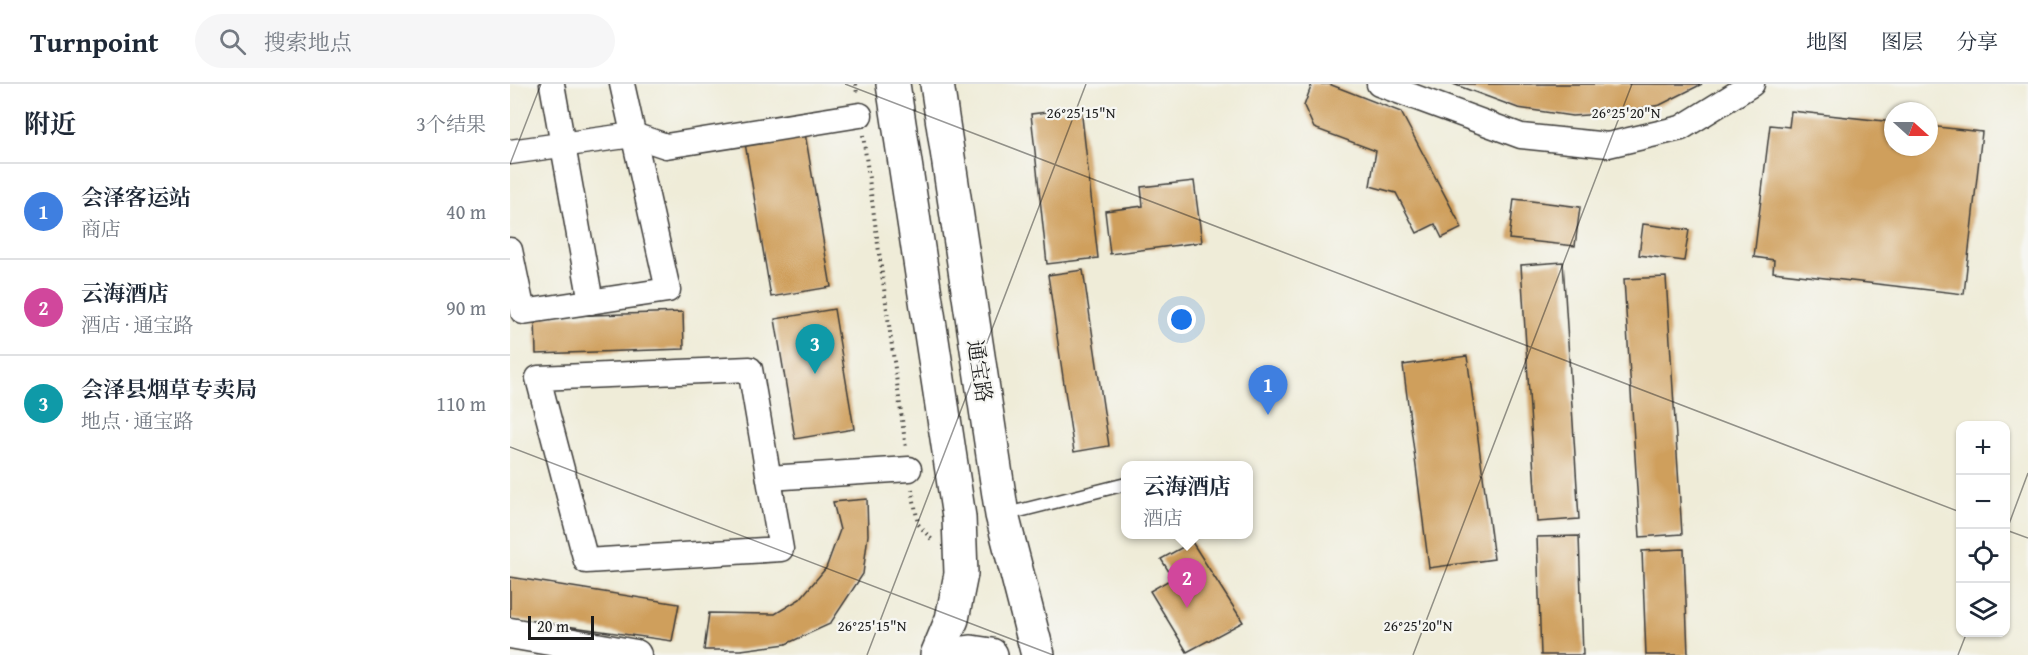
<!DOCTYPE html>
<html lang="zh">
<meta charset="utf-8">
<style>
:root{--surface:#fff;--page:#f6f6f7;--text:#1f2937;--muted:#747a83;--line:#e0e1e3;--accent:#b45309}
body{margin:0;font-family:"Gentium Book Plus","Noto Serif SC",serif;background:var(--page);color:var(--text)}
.controls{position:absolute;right:18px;bottom:18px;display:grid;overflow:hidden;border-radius:12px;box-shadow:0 2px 4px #0004}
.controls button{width:54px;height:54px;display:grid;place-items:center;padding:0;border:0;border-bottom:2px solid var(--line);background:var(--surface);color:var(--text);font:30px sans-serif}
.compass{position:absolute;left:1374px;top:18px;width:54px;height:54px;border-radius:50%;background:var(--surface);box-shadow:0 2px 4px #0004;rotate:111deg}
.scale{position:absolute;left:18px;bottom:15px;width:66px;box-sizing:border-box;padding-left:6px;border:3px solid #1c1c1c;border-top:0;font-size:16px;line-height:21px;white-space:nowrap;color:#1c1c1c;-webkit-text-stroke:4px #f6f6f2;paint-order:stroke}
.you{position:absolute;left:672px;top:236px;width:21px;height:21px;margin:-15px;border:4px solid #fff;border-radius:50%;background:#1a73e8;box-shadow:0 0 0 9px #1a73e833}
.badge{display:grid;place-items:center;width:39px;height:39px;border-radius:50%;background:var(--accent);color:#fff;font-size:20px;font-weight:700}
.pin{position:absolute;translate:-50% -50px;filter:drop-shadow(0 2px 3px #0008)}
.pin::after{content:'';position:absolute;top:32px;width:21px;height:18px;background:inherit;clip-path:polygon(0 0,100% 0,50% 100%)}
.popup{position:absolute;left:611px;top:377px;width:132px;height:78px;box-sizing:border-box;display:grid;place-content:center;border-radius:12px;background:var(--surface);filter:drop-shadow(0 2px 4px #0005);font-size:20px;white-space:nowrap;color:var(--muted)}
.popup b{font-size:22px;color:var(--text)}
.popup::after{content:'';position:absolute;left:50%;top:100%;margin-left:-12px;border:12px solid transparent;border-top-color:var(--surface)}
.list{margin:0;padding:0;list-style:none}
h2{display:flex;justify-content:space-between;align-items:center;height:78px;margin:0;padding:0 24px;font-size:26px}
h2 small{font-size:20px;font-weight:400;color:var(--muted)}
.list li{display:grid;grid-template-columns:39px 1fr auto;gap:18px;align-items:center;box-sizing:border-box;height:96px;padding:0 24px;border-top:2px solid var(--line)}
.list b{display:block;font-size:22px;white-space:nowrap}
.list p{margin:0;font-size:20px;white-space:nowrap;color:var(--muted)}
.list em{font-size:20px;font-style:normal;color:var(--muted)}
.icon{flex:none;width:33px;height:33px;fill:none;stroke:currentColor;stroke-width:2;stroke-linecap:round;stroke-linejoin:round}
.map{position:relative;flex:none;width:1518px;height:571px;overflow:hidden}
header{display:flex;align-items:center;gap:36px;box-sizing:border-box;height:84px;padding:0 30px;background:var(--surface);border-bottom:2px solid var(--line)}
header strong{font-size:28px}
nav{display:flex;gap:33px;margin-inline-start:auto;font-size:21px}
.search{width:420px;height:54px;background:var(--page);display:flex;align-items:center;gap:15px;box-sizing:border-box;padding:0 21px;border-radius:33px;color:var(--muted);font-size:22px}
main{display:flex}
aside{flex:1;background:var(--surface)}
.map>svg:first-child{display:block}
.building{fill:#cf9f5b}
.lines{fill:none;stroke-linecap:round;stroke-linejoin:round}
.service-casing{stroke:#3c3b38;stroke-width:15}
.minor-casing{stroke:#3c3b38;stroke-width:27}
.tertiary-casing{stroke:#3c3b38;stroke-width:33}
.primary-casing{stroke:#3c3b38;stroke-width:36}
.path{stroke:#3c3b38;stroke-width:4;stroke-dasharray:1.5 4.5;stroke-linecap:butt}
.service{stroke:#fff;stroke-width:12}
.minor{stroke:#fff;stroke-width:24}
.tertiary{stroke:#fff;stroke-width:30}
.primary{stroke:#fff;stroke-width:33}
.ticks{fill:none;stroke:#1c1c1c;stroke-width:1.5;stroke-opacity:0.45}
.labels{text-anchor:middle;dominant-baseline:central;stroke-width:4.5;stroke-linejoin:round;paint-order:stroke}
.street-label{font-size:21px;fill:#1c1c1c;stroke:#f6f6f2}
.ticks-label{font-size:15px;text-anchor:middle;fill:#1c1c1c;stroke:#f6f6f2;stroke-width:4.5;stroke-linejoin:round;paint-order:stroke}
</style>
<header>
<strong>Turnpoint</strong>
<div class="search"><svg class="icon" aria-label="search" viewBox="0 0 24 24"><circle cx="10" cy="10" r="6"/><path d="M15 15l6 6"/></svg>搜索地点</div>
<nav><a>地图</a><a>图层</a><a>分享</a></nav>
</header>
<main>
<aside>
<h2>附近<small>3个结果</small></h2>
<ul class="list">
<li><span class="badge" style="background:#3f7fe0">1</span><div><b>会泽客运站</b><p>商店</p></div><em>40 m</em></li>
<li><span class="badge" style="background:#d1479c">2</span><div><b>云海酒店</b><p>酒店 · 通宝路</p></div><em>90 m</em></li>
<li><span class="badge" style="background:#0f9aa8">3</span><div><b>会泽县烟草专卖局</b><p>地点 · 通宝路</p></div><em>110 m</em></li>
</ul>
</aside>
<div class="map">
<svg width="1518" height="571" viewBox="0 0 1518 571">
<rect width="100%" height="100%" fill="#f6f6f2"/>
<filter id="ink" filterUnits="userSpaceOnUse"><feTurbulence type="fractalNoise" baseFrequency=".0167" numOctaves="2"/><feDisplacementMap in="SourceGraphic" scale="12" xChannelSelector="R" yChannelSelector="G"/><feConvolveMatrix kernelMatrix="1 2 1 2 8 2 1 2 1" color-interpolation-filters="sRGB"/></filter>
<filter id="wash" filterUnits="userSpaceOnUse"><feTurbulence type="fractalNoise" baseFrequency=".008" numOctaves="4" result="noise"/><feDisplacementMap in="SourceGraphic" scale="24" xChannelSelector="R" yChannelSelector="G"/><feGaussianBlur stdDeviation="1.35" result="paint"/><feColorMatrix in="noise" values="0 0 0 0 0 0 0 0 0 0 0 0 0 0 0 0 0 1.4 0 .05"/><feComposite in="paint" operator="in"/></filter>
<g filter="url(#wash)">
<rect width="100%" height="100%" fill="#efecd8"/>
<g id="blocks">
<g class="building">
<path d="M802,0H819L891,28L952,144L932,154L925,140L907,149L886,109L860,102L866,67L804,44L794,22Z"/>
<path d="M943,0H1192L1150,21L1107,29L1062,32L1008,24Z"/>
<path d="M571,24L588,174L537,180L521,30Z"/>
<path d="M1281,27L1383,38V63H1419V42L1472,48L1454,210L1263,188L1264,176L1244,173L1260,41L1279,43Z"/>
<path d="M295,49L321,203L261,213L235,59Z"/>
<path d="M684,97L692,158L600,170L595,127L633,122L631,103Z"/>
<path d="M1004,115L1070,123L1065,162L999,155Z"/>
<path d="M1133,140L1179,146L1174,177L1129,171Z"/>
<path d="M1053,178L1069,435L1027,438L1011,181Z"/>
<path d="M573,186L599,362L564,368L538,191Z"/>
<path d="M1156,193L1172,450L1130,453L1114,195Z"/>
<path d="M324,225L344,345L285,355L265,235Z"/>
<path d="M173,228L174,265L26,270L25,233Z"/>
<path d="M957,272L984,475L919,484L893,281Z"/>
<path d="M357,415L358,451L353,490L320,540L276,560L231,566H194L199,529L265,530L290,515L316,484L330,446L323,418Z"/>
<path d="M1069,452L1073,571H1031L1027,453Z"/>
<path d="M682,458L733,538L677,568L640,507L663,494L651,475Z"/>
<path d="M1174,465L1178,571H1136L1132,467Z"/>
<path d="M0,493L169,520L162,557L0,534Z"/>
</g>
</g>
</g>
<g filter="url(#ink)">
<use href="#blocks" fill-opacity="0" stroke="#3c3b38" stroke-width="1.5"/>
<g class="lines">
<defs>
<path id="service" d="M493,431L616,400"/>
<g id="minor">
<path d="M42,0L81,218"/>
<path d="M869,0L1011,52L1098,61L1171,44L1242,0"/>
<path d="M0,68L123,51L156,62L350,31"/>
<path d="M0,166L13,228L158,206L112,0"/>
<path d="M240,285L271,465L76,477L28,294Z"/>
<path d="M259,394L399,385"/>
</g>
<path id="tertiary" d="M0,549L126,571"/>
<g id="primary">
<path d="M383,0L449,433L451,490L442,535L427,571"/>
<path d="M427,0L492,431L528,571"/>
<path d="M438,571L461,568L481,571"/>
</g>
</defs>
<use href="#service" class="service-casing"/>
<use href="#minor" class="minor-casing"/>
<use href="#tertiary" class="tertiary-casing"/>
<use href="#primary" class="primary-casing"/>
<g class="path">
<path d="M346,0L347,11"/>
<path d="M353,51L396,365"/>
<path d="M402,405L408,440L423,457"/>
</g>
<use href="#service" class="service"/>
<use href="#minor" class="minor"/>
<use href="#tertiary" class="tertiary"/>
<use href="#primary" class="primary"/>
</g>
</g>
<path class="ticks" d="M335,0L1450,428M0,80L31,0M0,363L543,571M1496,446L1518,454M1496,448L1518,389M357,571L576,0M903,571L1122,0M1448,571L1457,548"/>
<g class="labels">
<g class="street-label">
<text transform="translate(470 287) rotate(81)">通宝路</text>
</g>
</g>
<g class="ticks-label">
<text x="571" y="34">26°25'15"N</text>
<text x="1116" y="34">26°25'20"N</text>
<text x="362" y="547">26°25'15"N</text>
<text x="908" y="547">26°25'20"N</text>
</g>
</svg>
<div class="controls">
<button>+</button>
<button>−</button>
<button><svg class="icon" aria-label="locate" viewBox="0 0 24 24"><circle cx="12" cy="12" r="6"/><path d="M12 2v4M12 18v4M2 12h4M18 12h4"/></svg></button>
<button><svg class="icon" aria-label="layers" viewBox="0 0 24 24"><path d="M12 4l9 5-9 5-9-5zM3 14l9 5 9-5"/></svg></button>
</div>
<svg class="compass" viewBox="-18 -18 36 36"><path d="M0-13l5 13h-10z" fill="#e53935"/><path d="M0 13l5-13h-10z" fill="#747a83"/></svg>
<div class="scale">20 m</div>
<div class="you"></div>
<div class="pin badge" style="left:758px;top:331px;background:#3f7fe0">1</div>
<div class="pin badge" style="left:677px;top:524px;background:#d1479c">2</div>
<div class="popup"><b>云海酒店</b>酒店</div>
<div class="pin badge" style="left:305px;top:290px;background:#0f9aa8">3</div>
</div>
</main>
